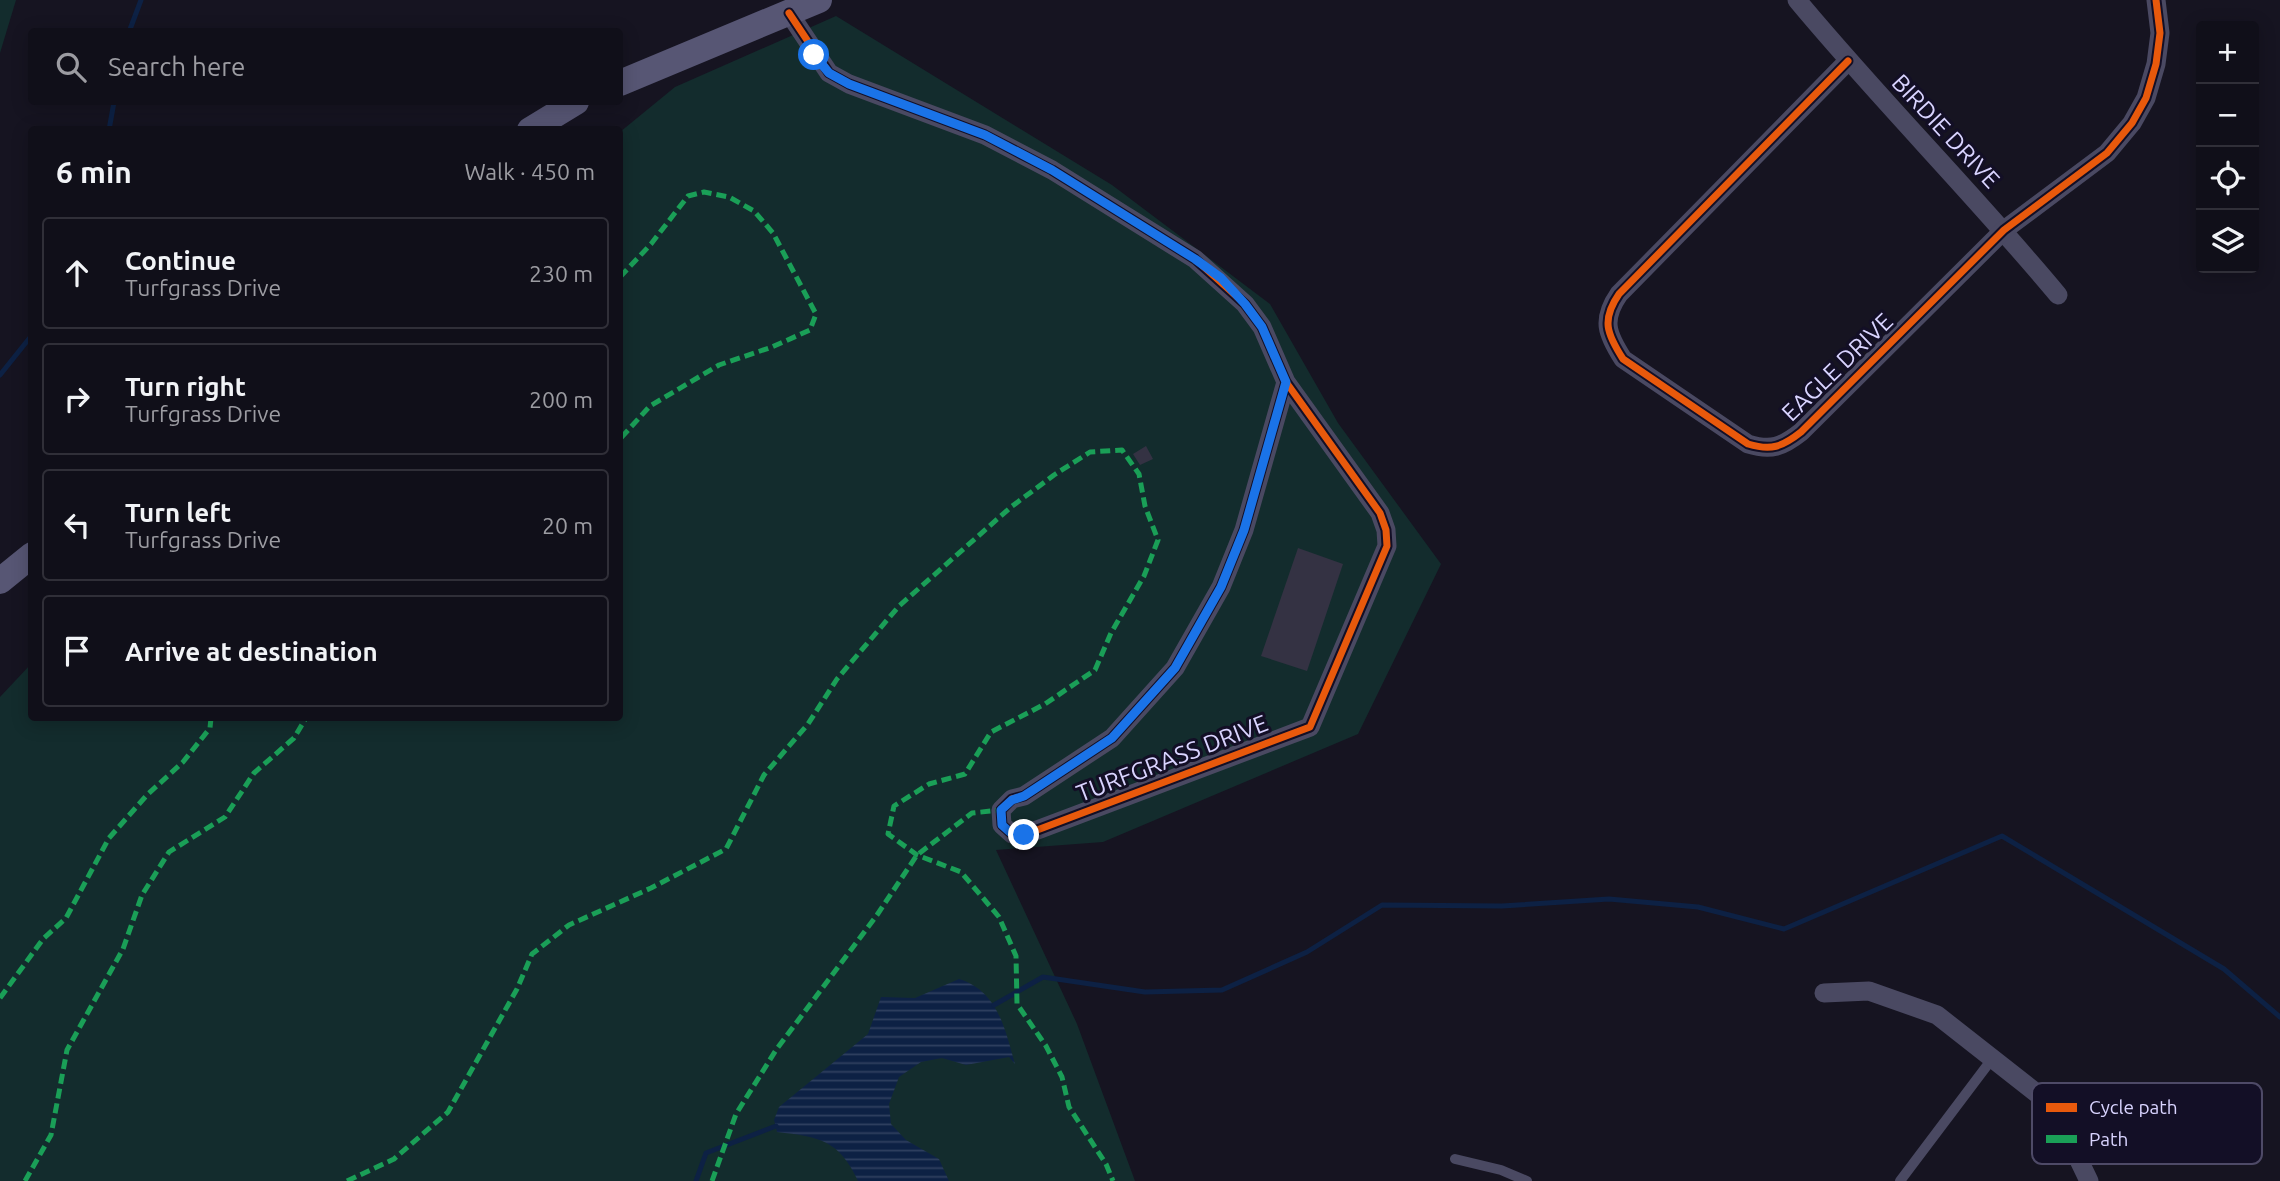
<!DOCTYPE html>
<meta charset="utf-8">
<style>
:root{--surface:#100f19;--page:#191822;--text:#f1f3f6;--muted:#9c9ca2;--line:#302f38}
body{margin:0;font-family:Ubuntu,sans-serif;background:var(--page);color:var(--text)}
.controls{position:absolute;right:21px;top:21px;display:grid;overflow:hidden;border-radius:7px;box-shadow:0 4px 18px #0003}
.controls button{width:63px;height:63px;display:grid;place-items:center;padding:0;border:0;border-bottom:2px solid var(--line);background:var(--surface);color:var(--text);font:35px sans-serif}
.stop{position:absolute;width:21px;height:21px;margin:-16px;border:5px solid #1a73e8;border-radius:50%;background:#fff}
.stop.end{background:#1a73e8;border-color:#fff;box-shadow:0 2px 7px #0008}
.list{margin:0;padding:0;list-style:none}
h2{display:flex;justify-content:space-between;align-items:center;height:91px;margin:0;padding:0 28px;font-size:30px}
h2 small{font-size:23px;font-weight:400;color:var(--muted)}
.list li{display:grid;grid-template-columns:46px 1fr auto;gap:21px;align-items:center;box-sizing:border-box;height:112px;margin:0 14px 14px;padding:0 14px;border:2px solid var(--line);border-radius:7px}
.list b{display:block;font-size:26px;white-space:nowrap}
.list p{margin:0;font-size:23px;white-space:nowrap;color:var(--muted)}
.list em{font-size:23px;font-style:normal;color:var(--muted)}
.icon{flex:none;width:38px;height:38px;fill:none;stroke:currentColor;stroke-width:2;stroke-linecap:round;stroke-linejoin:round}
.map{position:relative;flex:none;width:2280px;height:1181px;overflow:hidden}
.search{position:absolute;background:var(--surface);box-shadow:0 4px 18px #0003;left:28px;top:28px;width:595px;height:77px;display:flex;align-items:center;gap:18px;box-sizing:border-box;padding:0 24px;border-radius:7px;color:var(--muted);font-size:26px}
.panel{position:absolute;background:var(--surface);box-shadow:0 4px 18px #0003;left:28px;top:126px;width:595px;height:595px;border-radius:7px}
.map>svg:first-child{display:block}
.green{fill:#132c2d}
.water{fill:url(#water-rules)}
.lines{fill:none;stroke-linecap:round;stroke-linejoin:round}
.stream{stroke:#0d2144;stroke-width:5}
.building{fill:#343243}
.lane{stroke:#4a4962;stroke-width:10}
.street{stroke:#4a4962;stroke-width:19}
.secondary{stroke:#575674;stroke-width:26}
.quiet{stroke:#1a9f57;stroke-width:5;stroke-dasharray:10 5;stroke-linecap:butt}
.cycleway-casing{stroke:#130f26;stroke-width:11}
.cycleway{stroke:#e8590c;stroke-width:7}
.route{stroke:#1a73e8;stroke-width:9}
.labels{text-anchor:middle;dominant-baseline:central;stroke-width:6;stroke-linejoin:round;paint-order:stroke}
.street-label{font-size:24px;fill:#d9d4ff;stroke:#130f26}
.key{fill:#130f26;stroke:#4e4a67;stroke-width:2}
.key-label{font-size:19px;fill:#d9d4ff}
</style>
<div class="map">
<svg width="2280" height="1181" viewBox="0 0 2280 1181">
<defs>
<pattern id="water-rules" width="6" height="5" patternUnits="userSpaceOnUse" patternTransform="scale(1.75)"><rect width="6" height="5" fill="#0d2144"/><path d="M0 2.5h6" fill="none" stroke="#304060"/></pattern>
</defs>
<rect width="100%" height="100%" fill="#161421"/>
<g class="green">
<path d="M0,0H16L0,53Z"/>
<path d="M836,16L1112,185L1270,304L1338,423L1441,564L1358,734L1103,842L996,850L1077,1024L1135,1181H0V697L31,664L32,718H620V132L675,87Z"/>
</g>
<path class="water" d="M959,979C998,991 1005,1029 1015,1064L1009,1057L966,1065L942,1058L921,1062L899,1077L889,1104L891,1124L906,1140L939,1159L949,1181H858C839,1140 820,1137 777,1132L774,1120L779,1107L868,1034L881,997L915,998Z"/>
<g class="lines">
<g class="stream">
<path d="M129,32L141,0"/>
<path d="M109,130L114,102"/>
<path d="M0,375L32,335"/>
<path d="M994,1005L1043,977L1145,992L1222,990L1307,952L1382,905L1502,906L1609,899L1698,907L1784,929L2002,836L2224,969L2280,1017"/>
<path d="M696,1181L706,1153L776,1126"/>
</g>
</g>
<g class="building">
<path d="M1146,446L1153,459L1140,465L1133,454Z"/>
<path d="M1298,548L1343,564L1307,671L1261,656Z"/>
</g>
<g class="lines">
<g class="lane">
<path d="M1455,1159L1501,1170L1527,1181"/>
<path d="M1900,1181L1992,1059"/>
</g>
<g class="street">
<path d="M1797,0C1881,101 1974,194 2058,295"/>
<path d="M789,13L829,73L849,84L985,135L1052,170L1195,259L1245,304L1262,327L1286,382L1244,530L1221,587L1175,668L1112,738L1024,796L1012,799L1001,810L1002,825L1012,834L1024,835L1310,727L1387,546L1386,530L1380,513L1286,382"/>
<path d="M1848,61L1619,294C1601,320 1607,334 1623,359L1748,444C1771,451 1782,447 1801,432L2004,230L2107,153L2132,123L2146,98L2156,64L2160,33L2156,0"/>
<path d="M1824,993L1869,991L1937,1015L2053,1106L2089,1181"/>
</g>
<g class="secondary">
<path d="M620,83L819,0"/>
<path d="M530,130L576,102"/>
<path d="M0,581L32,555"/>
</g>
<g class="quiet">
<path d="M620,277L651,244L688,196L704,192L729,197L754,211L773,233L816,314L810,330L772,347L719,365L650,406L620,439"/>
<path d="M0,998L43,939L66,918L109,838L147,795L183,762L210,728L211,718"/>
<path d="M25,1181L51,1135L67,1050L123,949L142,895L169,852L225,817L254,773L294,738L306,718"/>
<path d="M347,1181L394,1159L448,1112L517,989L532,954L569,925L651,888L726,849L764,775L808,724L837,679L899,606L1011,507L1054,475L1090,452L1122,450L1139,474L1145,506L1158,540L1144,576L1111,633L1095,670L1045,704L991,732L965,774L929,784L894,806L888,834L917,855L961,872L999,917L1016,956L1017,1004L1046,1046L1062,1077L1069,1107L1106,1164L1113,1181"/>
<path d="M712,1181L736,1114L776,1050L877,915L917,855L972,813L1001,810"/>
</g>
<defs>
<g id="cycleway">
<path d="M789,13L829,73L849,84L985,135L1052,170L1195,259L1245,304L1262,327L1286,382L1244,530L1221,587L1175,668L1112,738L1024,796L1012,799L1001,810L1002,825L1012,834L1024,835L1310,727L1387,546L1386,530L1380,513L1286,382"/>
<path d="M1848,61L1619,294C1601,320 1607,334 1623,359L1748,444C1771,451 1782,447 1801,432L2004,230L2107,153L2132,123L2146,98L2156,64L2160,33L2156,0"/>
</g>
</defs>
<use href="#cycleway" class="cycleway-casing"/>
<use href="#cycleway" class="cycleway"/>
</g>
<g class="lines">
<path class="route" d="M814,55L829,73L849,84L985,135L1052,170L1195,259L1221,278L1245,304L1262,327L1286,382L1244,530L1221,587L1175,668L1112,738L1024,796L1012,800L1001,810L1002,825L1012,834L1024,835"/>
</g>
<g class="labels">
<g class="street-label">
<text transform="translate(1946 131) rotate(47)">BIRDIE DRIVE</text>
<text transform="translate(1837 367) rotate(-44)">EAGLE DRIVE</text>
<text transform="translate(1172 758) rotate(-21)">TURFGRASS DRIVE</text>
</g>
</g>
<rect x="2032" y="1083" width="230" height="81" rx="10" class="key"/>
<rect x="2046" y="1103" width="31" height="9" fill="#e8590c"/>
<rect x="2046" y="1135" width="31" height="8" fill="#1a9f57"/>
<g class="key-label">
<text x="2089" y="1114">Cycle path</text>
<text x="2089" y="1146">Path</text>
</g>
</svg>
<div class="controls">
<button>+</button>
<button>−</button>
<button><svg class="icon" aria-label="locate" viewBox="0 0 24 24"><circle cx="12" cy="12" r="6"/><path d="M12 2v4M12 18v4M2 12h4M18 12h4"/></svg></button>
<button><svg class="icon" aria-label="layers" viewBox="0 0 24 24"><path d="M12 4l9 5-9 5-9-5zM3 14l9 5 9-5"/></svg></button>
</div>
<div class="stop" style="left:814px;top:55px"></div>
<div class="stop end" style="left:1024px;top:835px"></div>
<div class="search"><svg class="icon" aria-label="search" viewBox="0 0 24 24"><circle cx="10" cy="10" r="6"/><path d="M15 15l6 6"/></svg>Search here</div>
<section class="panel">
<h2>6 min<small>Walk · 450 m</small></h2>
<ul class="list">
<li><svg class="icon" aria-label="ahead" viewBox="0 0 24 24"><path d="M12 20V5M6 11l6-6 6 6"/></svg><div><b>Continue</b><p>Turfgrass Drive</p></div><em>230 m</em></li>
<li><svg class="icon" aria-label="right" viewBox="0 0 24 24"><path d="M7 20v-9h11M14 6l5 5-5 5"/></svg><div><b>Turn right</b><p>Turfgrass Drive</p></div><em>200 m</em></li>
<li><svg class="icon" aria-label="left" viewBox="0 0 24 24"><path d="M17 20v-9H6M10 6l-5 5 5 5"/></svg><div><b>Turn left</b><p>Turfgrass Drive</p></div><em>20 m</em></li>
<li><svg class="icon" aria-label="arrive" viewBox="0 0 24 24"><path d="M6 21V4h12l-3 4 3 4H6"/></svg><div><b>Arrive at destination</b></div></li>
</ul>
</section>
</div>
